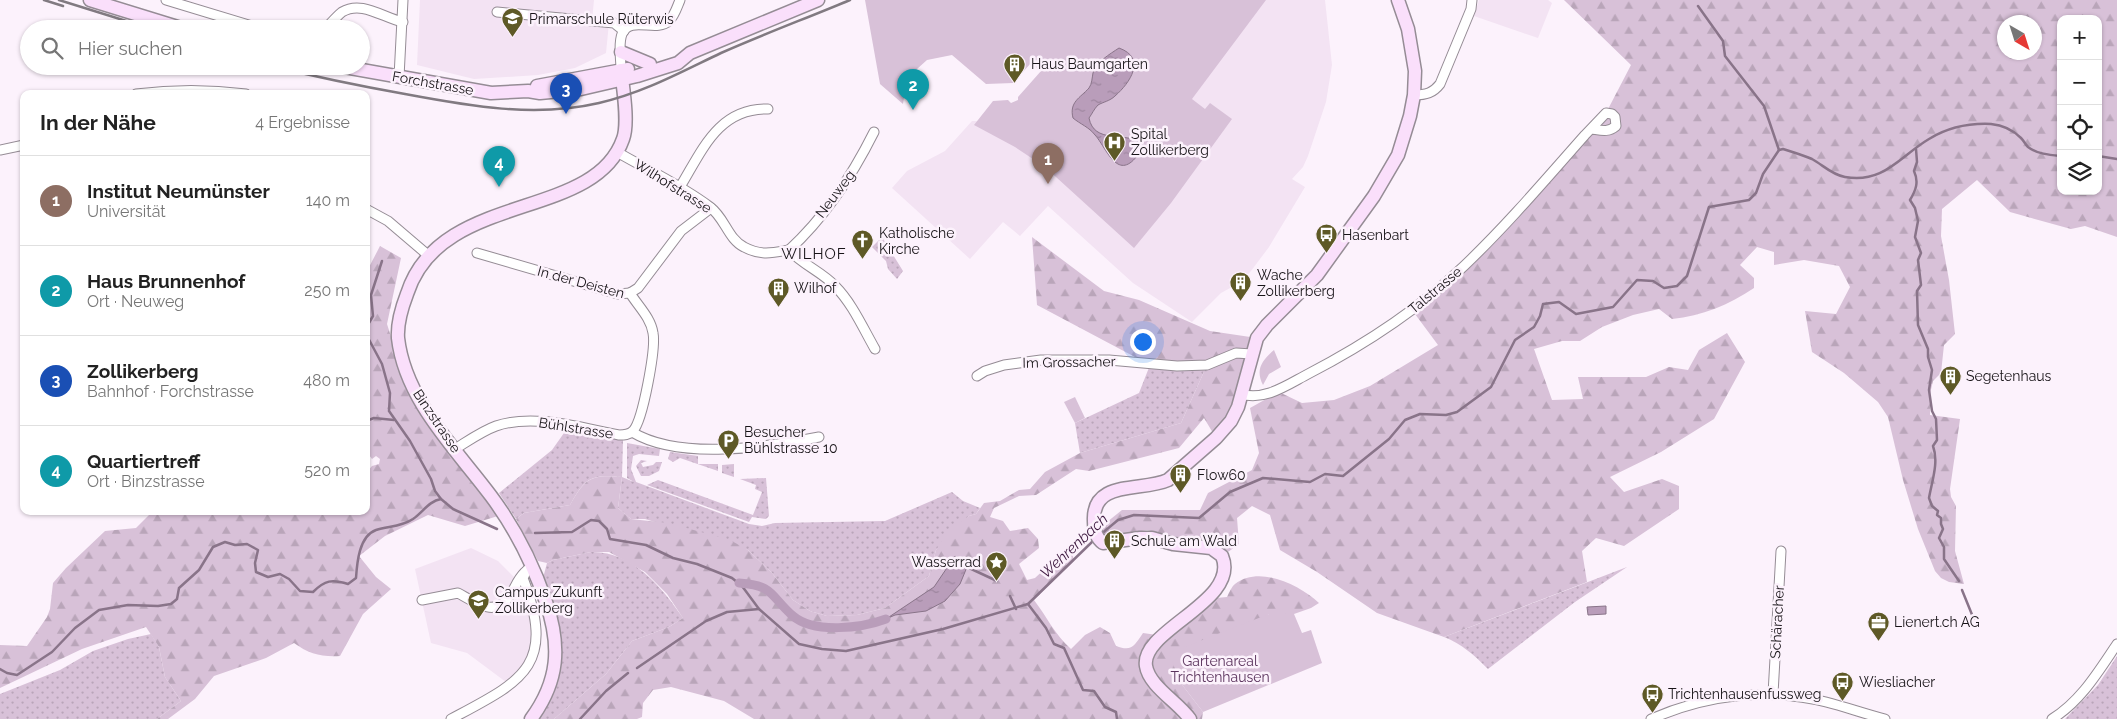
<!DOCTYPE html>
<html lang="de">
<meta charset="utf-8">
<style>
:root{--surface:#fff;--page:#f2f2f2;--text:#222;--muted:#767676;--line:#e0e0e0;--accent:#0f766e}
body{margin:0;font-family:Raleway,sans-serif;background:var(--page);color:var(--text)}
.controls{position:absolute;right:15px;top:15px;display:grid;overflow:hidden;border-radius:10px;box-shadow:0 1px 4px #0004}
.controls button{width:45px;height:45px;display:grid;place-items:center;padding:0;border:0;border-bottom:1px solid var(--line);background:var(--surface);color:var(--text);font:25px sans-serif}
.compass{position:absolute;left:1997px;top:15px;width:45px;height:45px;border-radius:50%;background:var(--surface);box-shadow:0 1px 4px #0004;rotate:141deg}
.you{position:absolute;left:1142px;top:341px;width:18px;height:18px;margin:-12px;border:4px solid #fff;border-radius:50%;background:#1a73e8;box-shadow:0 0 0 8px #1a73e833}
.badge{display:grid;place-items:center;width:32px;height:32px;border-radius:50%;background:var(--accent);color:#fff;font-size:16px;font-weight:700}
.pin{position:absolute;translate:-50% -41px;filter:drop-shadow(0 1px 2px #0008)}
.pin::after{content:'';position:absolute;top:26px;width:18px;height:15px;background:inherit;clip-path:polygon(0 0,100% 0,50% 100%)}
.list{margin:0;padding:0;list-style:none}
h2{display:flex;justify-content:space-between;align-items:center;height:65px;margin:0;padding:0 20px;font-size:21px}
h2 small{font-size:16px;font-weight:400;color:var(--muted)}
.list li{display:grid;grid-template-columns:32px 1fr auto;gap:15px;align-items:center;box-sizing:border-box;height:90px;padding:0 20px;border-top:1px solid var(--line)}
.list b{display:block;font-size:19px;white-space:nowrap}
.list p{margin:0;font-size:16px;white-space:nowrap;color:var(--muted)}
.list em{font-size:16px;font-style:normal;color:var(--muted)}
.icon{flex:none;width:28px;height:28px;fill:none;stroke:currentColor;stroke-width:2;stroke-linecap:round;stroke-linejoin:round}
.map{position:relative;flex:none;width:2117px;height:719px;overflow:hidden}
.search{position:absolute;background:var(--surface);box-shadow:0 1px 4px #0004;left:20px;top:20px;width:350px;height:55px;display:flex;align-items:center;gap:12px;box-sizing:border-box;padding:0 18px;border-radius:28px;color:var(--muted);font-size:19px}
.panel{position:absolute;background:var(--surface);box-shadow:0 1px 4px #0004;left:20px;top:90px;width:350px;height:425px;border-radius:10px}
.map>svg:first-child{display:block}
.built{fill:#f3e3f3}
.grass{fill:url(#grass-dots)}
.forest{fill:url(#forest-firs);fill-rule:evenodd}
.green{fill:#d8c1d8}
.water{fill:url(#water-ripples);stroke:#897489}
.lines{fill:none;stroke-linecap:round;stroke-linejoin:round}
.stream{stroke:#897489;stroke-width:2.5}
.canal{stroke:#b99dba;stroke-width:9}
.street-casing{stroke:#958c95;stroke-width:11}
.secondary-casing{stroke:#958c95;stroke-width:15}
.street{stroke:#fff;stroke-width:9}
.secondary{stroke:#fadffb;stroke-width:12}
.rail{stroke:#817a81;stroke-width:2.5}
.labels{text-anchor:middle;dominant-baseline:central;stroke-width:5;stroke-linejoin:round;paint-order:stroke}
.poi-label{font-size:14px;fill:#181418;stroke:#fcf2fc;text-anchor:start}
.street-label{font-size:14px;fill:#181418;stroke:#fcf2fc}
.park-label{font-size:14px;fill:#5b345d;stroke:#fcf2fc}
.neighbourhood-label{font-size:15px;letter-spacing:1px;fill:#181418;stroke:#fcf2fc}
.water-label{font-size:15px;font-style:italic;fill:#3d183f;stroke:#fcf2fc}
</style>
<div class="map">
<svg width="2117" height="719" viewBox="0 0 2117 719">
<defs>
<pattern id="grass-dots" width="8" height="8" patternUnits="userSpaceOnUse" patternTransform="scale(1.25)"><rect width="8" height="8" fill="#d8c1d8"/><path d="M2 2h.1M6 6h.1" fill="none" stroke="#b9a5b9" stroke-width="1.8" stroke-linecap="round"/></pattern>
<pattern id="forest-firs" width="22" height="20" patternUnits="userSpaceOnUse" patternTransform="scale(1.25)"><rect width="22" height="20" fill="#d8c1d8"/><path d="M5 1l3.5 6h-7zM16 11l3.5 6h-7z" fill="#b9a5b9"/></pattern>
<pattern id="water-ripples" width="26" height="14" patternUnits="userSpaceOnUse" patternTransform="scale(1.25)"><rect width="26" height="14" fill="#b99dba"/><path d="M2 4q2-2 4 0t4 0M15 11q2-2 4 0t4 0" fill="none" stroke="#9e869f"/></pattern>
</defs>
<rect width="100%" height="100%" fill="#fcf2fc"/>
<g class="built">
<path d="M420,0H594L592,21L609,23L606,53L575,68L538,75L474,79L417,65Z"/>
<path d="M1093,0H1325L1332,65L1326,102L1308,156L1303,167L1292,179L1305,187L1269,247L1251,271L1241,282L1221,293L1192,322L1133,283L1048,206L1020,236L1003,222L970,259L892,188L907,171L945,151L972,121L1015,122Z"/>
<path d="M1479,0H1548L1552,3L1538,38L1474,16Z"/>
<path d="M471,548L498,561L522,585L531,607L533,630L531,654L519,674L506,682L467,653L431,643L415,569Z"/>
</g>
<g class="grass">
<path d="M882,237L903,271L897,279L888,269L886,261L872,247Z"/>
<path d="M1150,365H1207L1181,423L1080,453L1075,423L1139,393Z"/>
<path d="M564,433L623,440L622,477L634,482L627,478V443L660,449L659,456L639,454L633,456L631,469L636,482L749,524L762,526L775,523L885,521L952,492L963,501L980,508L976,514L969,516L936,550L929,576L885,608L857,615L827,616L810,611L793,600L772,573L748,550L645,519H631L618,508L622,477C590,474 585,478 570,505L524,513L516,519L499,493L552,450Z"/>
<path d="M670,452L698,456V464H718V471L680,458L673,462L668,459Z"/>
<path d="M641,460L647,461L641,463L643,467L653,465L656,462H662L659,471L649,476H641L636,466Z"/>
<path d="M734,464V477L722,473V465Z"/>
<path d="M766,478L769,516L766,519L752,517L749,522L647,485L658,480L753,515L762,492L755,489L756,485L740,479Z"/>
<path d="M591,552C632,551 662,587 683,618L669,627L632,641L606,674L554,719H536L561,656V638L557,617L543,578L547,563L553,560Z"/>
<path d="M1627,567L1575,602L1488,669C1474,655 1462,644 1444,637Z"/>
<path d="M151,634L159,647L165,677L181,701L157,719H0V694L60,670L93,651L128,639Z"/>
<path d="M2117,656V719H2065L2098,685Z"/>
</g>
<g class="forest">
<path d="M1564,0H2117V237L2085,226L2071,229L2010,212L1977,180L1942,209L1941,236L1949,280L1955,334L1944,345L1941,373L1933,381L1930,394V415L1960,419L1950,489L1951,497L1956,506L1955,551L1964,584L1949,582L1941,578L1935,571L1918,529L1903,480L1888,417L1878,402L1844,373L1812,352L1805,311L1836,314L1850,287L1839,266L1804,260L1774,265V252L1757,247L1740,265L1754,278V288C1729,305 1702,316 1672,319L1659,309L1633,315L1602,327L1580,341H1562L1534,349L1552,400L1583,399L1578,377H1646L1669,367L1688,370L1699,350L1727,333L1745,362L1714,419L1661,452L1610,477L1624,492L1662,479L1679,486V509L1624,546L1596,538L1582,551L1587,582L1444,637L1377,613L1317,572L1280,550L1270,515L1252,506L1237,518L1239,544L1228,552L1216,542L1187,540L1147,530L1105,538L1102,526L1122,510H1200L1208,493L1252,470L1259,453L1250,408L1279,392L1302,403L1334,400L1370,386L1438,345L1415,314L1463,267L1606,113L1631,65ZM2061,19H2098V191H2061ZM2004,22H2034V52H2004Z"/>
<path d="M1032,237L1104,291L1139,300L1210,331L1257,338L1238,407L1216,438L1204,418L1179,448L1089,471L1076,469L1036,495L1019,496L994,508L990,517L1003,521L1010,531L1028,528L1038,539L1039,548L1019,564L1027,580L1035,578L1050,564L1072,553L1074,561L1034,600C1047,617 1055,635 1071,649L1085,635L1100,627L1110,633L1116,646C1132,652 1134,646 1143,633L1171,637L1216,598L1227,597C1229,593 1232,586 1235,584C1260,565 1299,585 1319,603L1311,608L1294,614H1269L1180,682L1203,712L1202,719H754L724,701L671,687L653,690L643,703L642,717L637,719H554L606,674L632,641L669,627L683,618L667,594L645,572L609,552H591L553,560L547,563L538,561L516,519L524,513L570,505C585,478 591,474 622,477L618,508L631,519L668,523L730,540L748,550L772,573L793,600L810,611L827,616L857,615L885,608L929,576L936,550L949,530L969,516L976,514L984,503L1000,501L1019,490L1030,489L1045,472L1080,453L1181,423L1207,365H1150L1037,305Z"/>
<path d="M380,246L401,258L387,324L400,365L419,409L445,448L498,516L465,526L428,515L385,536L359,556L376,577L391,589L363,614L340,656C321,657 309,654 294,643L266,658L214,676L195,699L168,719H157L181,701L165,677L159,647L146,627L82,649L0,688V645L27,646L47,617L50,609L53,583L66,568L105,531L136,528L153,511H275C288,515 298,516 311,511H366V473L372,466L379,464L380,459L376,456L372,459L366,451V273Z"/>
</g>
<g class="green">
<path d="M865,0H1266L1192,99L1205,109L1210,103L1232,119L1171,203L1134,248L1045,167L1015,147L974,125L993,101L1008,100L1011,103L1018,100V97L1041,71L1031,63L1013,83L986,84L952,55L927,60L907,78L903,104L880,84Z"/>
<path d="M1274,350L1281,367L1269,374L1263,385C1255,370 1262,360 1274,350Z"/>
<path d="M1075,397L1085,418L1075,423L1064,402Z"/>
<path d="M1269,614H1294L1302,633L1311,630L1322,663L1203,712L1180,682L1169,653Z"/>
</g>
<g class="water">
<path d="M1119,48C1147,58 1130,83 1115,96C1110,101 1103,102 1098,105C1094,109 1092,114 1089,118C1094,144 1124,132 1140,142C1142,147 1141,151 1137,156C1117,182 1106,147 1095,135C1089,127 1080,124 1073,118C1069,102 1080,98 1089,88C1092,84 1092,78 1093,73C1096,62 1110,54 1119,48Z"/>
<path d="M955,556L967,567L960,584L945,601L926,611L895,615L886,619L934,587Z"/>
<path d="M1606,606V614L1588,615L1587,607Z"/>
</g>
<g class="lines">
<g class="stream">
<path d="M1698,6L1723,41L1725,56L1764,106L1779,150"/>
<path d="M1916,149L1917,162L1914,171C1919,182 1916,190 1910,200L1915,208L1918,221L1915,237L1921,253L1918,260L1921,285L1917,291L1918,325L1928,349V357L1932,370L1929,390L1932,411L1936,419L1937,440L1933,446C1939,462 1932,481 1929,498L1932,506L1938,511L1937,515L1941,518V524L1943,529L1939,538L1944,547V559L1959,581"/>
<path d="M2098,156L2117,159"/>
<path d="M366,328L373,316L371,295L382,261"/>
<path d="M366,334L382,364L390,393L389,411L410,441L431,479L435,491L441,499"/>
<path d="M366,421L374,418L394,420"/>
<path d="M535,533L572,532L591,520L599,521L607,529L610,539L646,545L673,558L697,564L732,578L742,586L759,609L799,644L822,649L846,651L943,629L1028,604L1094,540"/>
<path d="M1100,535L1118,520L1134,515L1199,518L1230,492L1263,478L1310,482L1325,474L1343,476L1389,439L1405,420L1420,414L1446,415L1457,412L1491,387L1515,340L1534,327L1540,316L1543,304L1559,302L1576,314L1613,307L1637,280L1653,281L1664,288L1677,286L1687,276L1709,207L1749,200L1756,193L1763,174L1779,150L1783,149C1792,152 1803,155 1812,159C1823,165 1832,175 1845,177C1884,184 1900,156 1929,139C1947,128 1969,123 1991,124C2002,125 2013,130 2021,138C2024,141 2025,144 2028,147C2037,154 2050,155 2061,156"/>
<path d="M967,567L997,581"/>
<path d="M1962,590L1975,622"/>
<path d="M1010,596L1016,609"/>
<path d="M1028,604L1046,628L1054,644L1064,648L1083,690L1094,691L1105,707L1116,712L1117,719"/>
<path d="M637,668L706,621L727,612L759,609"/>
<path d="M0,669L7,673L17,675L52,652L75,628L99,610L128,605L158,606L171,604L177,599L179,588L199,570L213,547L225,542L235,545L247,544L258,550L255,563L256,572L268,577L280,574L289,579L300,591L313,592C325,580 332,579 348,584L356,578C357,563 359,536 376,530C389,526 401,527 413,519C423,512 429,501 441,499L453,509L497,529"/>
<path d="M580,719L606,691L628,673"/>
</g>
<path class="canal" d="M739,583C774,585 770,596 793,616C814,634 862,628 886,619"/>
<defs>
<g id="street">
<path d="M166,0L262,29"/>
<path d="M497,12L614,23L624,31"/>
<path d="M325,29C331,23 336,17 342,12C362,0 383,18 403,22"/>
<path d="M621,70C621,59 618,44 622,34C630,15 656,33 669,21C675,15 677,7 680,0"/>
<path d="M399,77L403,0"/>
<path d="M136,94C174,89 208,89 246,94"/>
<path d="M1414,95C1426,95 1433,93 1440,84L1471,9L1472,0"/>
<path d="M0,150L24,145"/>
<path d="M617,152C648,170 681,185 710,207C725,218 728,239 744,247C761,256 772,253 789,250"/>
<path d="M680,187C702,151 718,108 768,109"/>
<path d="M366,209L388,221L429,256"/>
<path d="M789,250C824,218 853,174 874,132"/>
<path d="M789,250C803,265 822,272 835,286C852,303 863,328 875,349"/>
<path d="M477,253L618,294L630,293"/>
<path d="M630,293L638,288L681,231L711,208"/>
<path d="M977,376L985,371L1004,365L1041,360H1109L1177,366L1207,365L1236,353L1252,354"/>
<path d="M1241,394C1265,401 1287,385 1308,374C1364,345 1418,310 1464,266C1507,225 1546,179 1585,135L1606,113L1612,114L1615,117L1616,126C1608,133 1600,130 1591,129"/>
<path d="M632,432C680,461 767,447 819,437"/>
<path d="M455,449C468,441 482,431 496,426C534,413 581,428 619,435C624,435 629,435 633,431C643,420 656,348 653,333C651,318 638,306 630,293"/>
<path d="M422,600L458,593C473,601 494,618 508,598C515,589 516,581 525,572"/>
<path d="M1773,694L1781,551"/>
<path d="M451,719C522,681 557,667 523,578L527,570L533,567"/>
<path d="M1651,719C1706,695 1767,687 1826,702C1846,707 1865,714 1885,719"/>
<path d="M2052,719C2081,701 2098,672 2117,644"/>
</g>
<g id="secondary">
<path d="M90,0L184,29"/>
<path d="M621,52L650,64"/>
<path d="M339,66L491,93L528,91L540,93L581,89L637,76L678,63L690,53L818,0"/>
<path d="M537,86L628,69"/>
<path d="M531,719C559,681 561,646 546,602C533,564 515,528 491,496C456,449 405,400 398,338C397,323 402,307 407,294C440,190 594,222 623,139C629,123 623,88 621,70"/>
<path d="M1190,719C1178,702 1149,686 1146,666C1140,630 1241,601 1222,556L1211,548L1173,544L1152,538H1140L1103,543C1096,538 1094,529 1094,521C1092,479 1142,492 1168,480L1216,438L1231,421L1238,407L1257,338L1267,325L1317,275L1374,196L1398,155L1410,116L1414,95L1415,71L1408,29L1398,0"/>
</g>
</defs>
<use href="#street" class="street-casing"/>
<use href="#secondary" class="secondary-casing"/>
<use href="#street" class="street"/>
<use href="#secondary" class="secondary"/>
<g class="rail">
<path d="M44,0L63,6"/>
<path d="M59,0L152,29"/>
<path d="M272,66C316,77 360,86 405,94C469,106 535,118 599,103C643,93 681,72 721,53C764,34 807,18 850,0"/>
</g>
</g>
<defs>
<symbol id="school-pin" viewBox="-11 -11 22 30"><path d="M0 17L-7.5 6A9.5 9.5 0 1 1 7.5 6Z" fill="#5e5926" stroke="#fcf2fc"/><path d="M0-5L7-2L0 1L-7-2ZM-4 1L0 2.5L4 1V4Q0 6-4 4Z" fill="#fff"/></symbol>
<symbol id="building-pin" viewBox="-11 -11 22 30"><path d="M0 17L-7.5 6A9.5 9.5 0 1 1 7.5 6Z" fill="#5e5926" stroke="#fcf2fc"/><path d="M-4-6H4V6H1V3H-1V6H-4ZM-2.5-4.3h1.7v1.8h-1.7ZM.8-4.3h1.7v1.8H.8ZM-2.5-1h1.7V.8h-1.7ZM.8-1h1.7V.8H.8Z" fill="#fff"/></symbol>
<symbol id="hospital-pin" viewBox="-11 -11 22 30"><path d="M0 17L-7.5 6A9.5 9.5 0 1 1 7.5 6Z" fill="#5e5926" stroke="#fcf2fc"/><path d="M-5-5h3v3.5h4V-5h3V5h-3V1.5h-4V5h-3Z" fill="#fff"/></symbol>
<symbol id="bus-pin" viewBox="-11 -11 22 30"><path d="M0 17L-7.5 6A9.5 9.5 0 1 1 7.5 6Z" fill="#5e5926" stroke="#fcf2fc"/><path d="M-5-6H5V4H4V6H2V4H-2V6H-4V4H-5ZM-3.5-4V0h7V-4ZM-3.5 1.2v1.5H-2V1.2ZM2 1.2v1.5H3.5V1.2Z" fill="#fff"/></symbol>
<symbol id="church-pin" viewBox="-11 -11 22 30"><path d="M0 17L-7.5 6A9.5 9.5 0 1 1 7.5 6Z" fill="#5e5926" stroke="#fcf2fc"/><path d="M-1.2-6h2.4v3.5h3.3v2.4h-3.3V6h-2.4V-.1h-3.3v-2.4h3.3Z" fill="#fff"/></symbol>
<symbol id="parking-pin" viewBox="-11 -11 22 30"><path d="M0 17L-7.5 6A9.5 9.5 0 1 1 7.5 6Z" fill="#5e5926" stroke="#fcf2fc"/><path d="M-3.5-5.5H1a3.5 3.5 0 0 1 0 7H-1V5.5H-3.5ZM-1-3.4V-.6H.8a1.4 1.4 0 0 0 0-2.8Z" fill="#fff"/></symbol>
<symbol id="sight-pin" viewBox="-11 -11 22 30"><path d="M0 17L-7.5 6A9.5 9.5 0 1 1 7.5 6Z" fill="#5e5926" stroke="#fcf2fc"/><path d="M0-6L1.8-2.2L6-1.7L2.9 1.2L3.7 5.4L0 3.3L-3.7 5.4L-2.9 1.2L-6-1.7L-1.8-2.2Z" fill="#fff"/></symbol>
<symbol id="office-pin" viewBox="-11 -11 22 30"><path d="M0 17L-7.5 6A9.5 9.5 0 1 1 7.5 6Z" fill="#5e5926" stroke="#fcf2fc"/><path d="M-6-3h4V-5.5h4V-3h4V5H-6ZM-1-4.5V-3h2v-1.5ZM-6 0V1H6V0Z" fill="#fff"/></symbol>
</defs>
<g fill-rule="evenodd">
<use href="#school-pin" x="500" y="6" width="25" height="34"/>
<use href="#building-pin" x="1002" y="52" width="25" height="34"/>
<use href="#hospital-pin" x="1102" y="130" width="25" height="34"/>
<use href="#bus-pin" x="1314" y="222" width="25" height="34"/>
<use href="#church-pin" x="850" y="228" width="25" height="34"/>
<use href="#building-pin" x="1228" y="270" width="25" height="34"/>
<use href="#building-pin" x="766" y="276" width="25" height="34"/>
<use href="#building-pin" x="1938" y="364" width="25" height="34"/>
<use href="#parking-pin" x="716" y="428" width="25" height="34"/>
<use href="#building-pin" x="1168" y="462" width="25" height="34"/>
<use href="#building-pin" x="1102" y="528" width="25" height="34"/>
<use href="#sight-pin" x="984" y="550" width="25" height="34"/>
<use href="#school-pin" x="466" y="588" width="25" height="34"/>
<use href="#office-pin" x="1866" y="610" width="25" height="34"/>
<use href="#bus-pin" x="1830" y="670" width="25" height="34"/>
<use href="#bus-pin" x="1640" y="682" width="25" height="34"/>
</g>
<g class="labels">
<g class="poi-label">
<text x="529" y="19">Primarschule Rüterwis</text>
<text x="1031" y="64">Haus Baumgarten</text>
<text x="1131" y="134">Spital<tspan x="1131" dy="16">Zollikerberg</tspan></text>
<text x="879" y="233">Katholische<tspan x="879" dy="16">Kirche</tspan></text>
<text x="1342" y="235">Hasenbart</text>
<text x="1257" y="275">Wache<tspan x="1257" dy="16">Zollikerberg</tspan></text>
<text x="794" y="288">Wilhof</text>
<text x="1966" y="376">Segetenhaus</text>
<text x="744" y="432">Besucher<tspan x="744" dy="16">Bühlstrasse 10</tspan></text>
<text x="1197" y="475">Flow60</text>
<text x="1131" y="541">Schule am Wald</text>
<text x="981" y="562" text-anchor="end">Wasserrad</text>
<text x="495" y="592">Campus Zukunft<tspan x="495" dy="16">Zollikerberg</tspan></text>
<text x="1894" y="622">Lienert.ch AG</text>
<text x="1859" y="682">Wiesliacher</text>
<text x="1668" y="694">Trichtenhausenfussweg</text>
</g>
<g class="street-label">
<text transform="translate(433 83) rotate(10)">Forchstrasse</text>
<text transform="translate(673 186) rotate(32)">Wilhofstrasse</text>
<text transform="translate(835 194) rotate(-53)">Neuweg</text>
<text transform="translate(581 282) rotate(15)">In der Deisten</text>
<text transform="translate(1435 290) rotate(-40)">Talstrasse</text>
<text transform="translate(1069 362) rotate(-1)">Im Grossacher</text>
<text transform="translate(437 421) rotate(56)">Binzstrasse</text>
<text transform="translate(576 428) rotate(9)">Bühlstrasse</text>
<text transform="translate(1777 622) rotate(-87)">Schäracher</text>
</g>
<g class="park-label">
<text x="1220" y="661">Gartenareal<tspan x="1220" dy="16">Trichtenhausen</tspan></text>
</g>
<g class="neighbourhood-label">
<text x="814" y="254">WILHOF</text>
</g>
<g class="water-label">
<text transform="translate(1074 546) rotate(-43)">Wehrenbach</text>
</g>
</g>
</svg>
<div class="controls">
<button>+</button>
<button>−</button>
<button><svg class="icon" aria-label="locate" viewBox="0 0 24 24"><circle cx="12" cy="12" r="6"/><path d="M12 2v4M12 18v4M2 12h4M18 12h4"/></svg></button>
<button><svg class="icon" aria-label="layers" viewBox="0 0 24 24"><path d="M12 4l9 5-9 5-9-5zM3 14l9 5 9-5"/></svg></button>
</div>
<svg class="compass" viewBox="-18 -18 36 36"><path d="M0-13l5 13h-10z" fill="#e53935"/><path d="M0 13l5-13h-10z" fill="#767676"/></svg>
<div class="you"></div>
<div class="pin badge" style="left:1048px;top:184px;background:#8d6e63">1</div>
<div class="pin badge" style="left:913px;top:110px;background:#0f9aa8">2</div>
<div class="pin badge" style="left:566px;top:114px;background:#1a4fb4">3</div>
<div class="pin badge" style="left:499px;top:187px;background:#0f9aa8">4</div>
<div class="search"><svg class="icon" aria-label="search" viewBox="0 0 24 24"><circle cx="10" cy="10" r="6"/><path d="M15 15l6 6"/></svg>Hier suchen</div>
<section class="panel">
<h2>In der Nähe<small>4 Ergebnisse</small></h2>
<ul class="list">
<li><span class="badge" style="background:#8d6e63">1</span><div><b>Institut Neumünster</b><p>Universität</p></div><em>140 m</em></li>
<li><span class="badge" style="background:#0f9aa8">2</span><div><b>Haus Brunnenhof</b><p>Ort · Neuweg</p></div><em>250 m</em></li>
<li><span class="badge" style="background:#1a4fb4">3</span><div><b>Zollikerberg</b><p>Bahnhof · Forchstrasse</p></div><em>480 m</em></li>
<li><span class="badge" style="background:#0f9aa8">4</span><div><b>Quartiertreff</b><p>Ort · Binzstrasse</p></div><em>520 m</em></li>
</ul>
</section>
</div>
